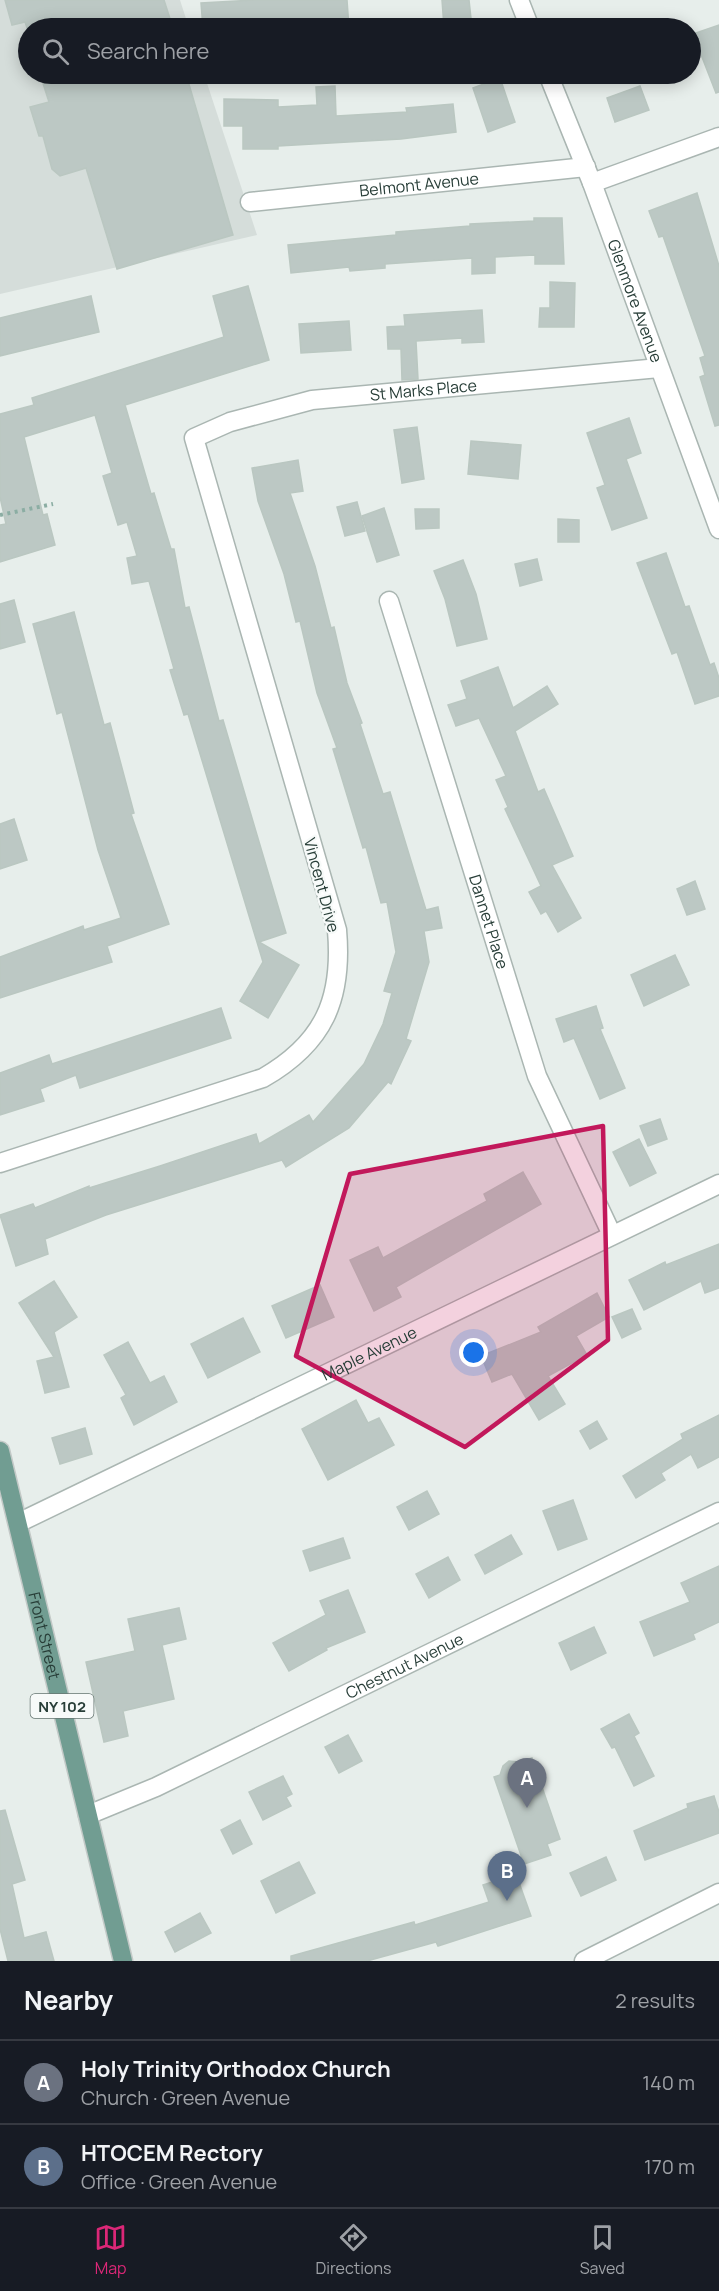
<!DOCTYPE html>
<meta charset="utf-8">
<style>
:root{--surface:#171b24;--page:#20242c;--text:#f1f3f6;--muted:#9ea1a6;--line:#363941;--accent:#db2777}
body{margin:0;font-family:Manrope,sans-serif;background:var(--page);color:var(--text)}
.you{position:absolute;left:474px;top:1353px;width:21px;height:21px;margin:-15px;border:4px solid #fff;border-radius:50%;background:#1a73e8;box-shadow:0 0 0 9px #1a73e833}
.badge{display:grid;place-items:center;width:39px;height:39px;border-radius:50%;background:var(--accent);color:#fff;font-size:20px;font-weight:700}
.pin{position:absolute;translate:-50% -50px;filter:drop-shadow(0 2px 3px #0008)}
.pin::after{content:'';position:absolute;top:32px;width:21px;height:18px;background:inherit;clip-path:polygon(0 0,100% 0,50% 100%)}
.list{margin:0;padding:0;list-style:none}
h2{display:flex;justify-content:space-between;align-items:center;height:78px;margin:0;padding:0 24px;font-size:26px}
h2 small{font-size:20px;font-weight:400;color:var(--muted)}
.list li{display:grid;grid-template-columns:39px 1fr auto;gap:18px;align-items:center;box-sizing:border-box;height:84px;padding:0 24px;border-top:2px solid var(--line)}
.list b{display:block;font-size:22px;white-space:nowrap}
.list p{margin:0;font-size:20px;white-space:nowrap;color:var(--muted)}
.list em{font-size:20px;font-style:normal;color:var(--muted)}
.icon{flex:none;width:33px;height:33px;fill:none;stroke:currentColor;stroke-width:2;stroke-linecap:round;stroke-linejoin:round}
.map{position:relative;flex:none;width:719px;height:1961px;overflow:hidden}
.search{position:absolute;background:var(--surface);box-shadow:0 3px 15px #0003;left:18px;right:18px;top:18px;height:66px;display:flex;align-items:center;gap:15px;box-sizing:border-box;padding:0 21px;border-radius:33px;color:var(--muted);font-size:22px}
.sheet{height:246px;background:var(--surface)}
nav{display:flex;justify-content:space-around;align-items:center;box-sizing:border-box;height:84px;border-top:2px solid var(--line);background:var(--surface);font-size:16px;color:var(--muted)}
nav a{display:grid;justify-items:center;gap:3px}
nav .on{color:var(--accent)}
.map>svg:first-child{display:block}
.built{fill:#d5ddda}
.building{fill:#bcc8c4;stroke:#bac7c1;stroke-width:1.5}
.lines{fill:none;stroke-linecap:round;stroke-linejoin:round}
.street-casing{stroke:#aab6b2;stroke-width:21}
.primary-casing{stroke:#c3c9c7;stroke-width:21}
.path{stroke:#8bada3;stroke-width:4;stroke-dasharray:3 4.5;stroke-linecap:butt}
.street{stroke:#fff;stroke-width:18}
.primary{stroke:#719d92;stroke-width:18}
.marked{fill:#c2185b;fill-opacity:0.2;stroke:#c2185b;stroke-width:4.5;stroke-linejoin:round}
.labels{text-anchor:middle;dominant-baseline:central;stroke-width:4.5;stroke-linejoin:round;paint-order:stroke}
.shield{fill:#f7faf9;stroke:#667672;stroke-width:1.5}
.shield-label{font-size:15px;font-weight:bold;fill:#283e38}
.street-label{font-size:16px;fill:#283e38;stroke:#f7faf9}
</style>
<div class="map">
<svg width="719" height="1961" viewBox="0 0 719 1961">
<rect width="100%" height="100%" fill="#e7eeeb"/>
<path class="built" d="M0,0H180L189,28H28V74H204L257,235L0,294Z"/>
<g class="building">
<path d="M5,0H164L173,28H27L25,22L12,25Z"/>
<path d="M254,0H347L349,28H203L201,3Z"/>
<path d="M442,0H469L472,28L444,27Z"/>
<path d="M719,25V92L716,93L693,34Z"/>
<path d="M40,74H186L233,235L117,269L86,168L60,176L52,169L43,136H39L30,107L49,102Z"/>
<path d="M500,78L515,122L488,132L473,88Z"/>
<path d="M335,86L336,116L407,112L406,108L453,104L456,132L401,139L278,146V149H243V126H224V99L278,100V107L317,105L316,87Z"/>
<path d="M640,86L649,110L615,122L607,98Z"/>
<path d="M697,193L719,266V425L715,426L700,377L705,375L700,358L705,356L663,236L659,237L649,211Z"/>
<path d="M534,218H562L564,264H535V255L495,257V273L472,274V258L385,264V268L350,271L349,267L291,273L288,245L396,235V232L470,226V224L534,221Z"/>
<path d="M550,282L575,283L574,327H539L540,308H550Z"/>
<path d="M248,286L269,360L125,405L151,494L154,493L171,549H174L185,608L189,607L219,721L223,720L286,933L259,942L299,965L268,1018L240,1001L263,962L188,714L184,715L170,670L174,669L149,581L132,584L127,558L137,556L127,522L118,525L103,476L112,473L95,415L24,437L43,515L47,514L55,545L0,562V525L6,524L0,497V414L34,405L32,398L224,337L213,296Z"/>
<path d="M91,296L99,332L0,356V318Z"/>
<path d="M482,310L484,342L462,343V338L416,341L418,379L402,380L401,349H388L387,327L405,326L404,315Z"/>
<path d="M349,321L351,350L301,353L299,324Z"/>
<path d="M629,418L641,453L626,459L647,518L612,530L597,488L605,485L587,433Z"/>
<path d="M417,427L424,479L402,483L394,430Z"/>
<path d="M471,441L521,445L518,479L468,474Z"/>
<path d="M298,460L303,491L290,493L315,566L331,628L334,627L347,683L362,723L360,724L383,794L390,792L426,910L438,907L442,928L424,931L429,962L406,1039L411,1041L391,1084L388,1082L349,1128L286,1167L282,1160L106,1215L45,1239L48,1254L16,1266L0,1215L33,1204L35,1208L89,1186V1188L160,1166L256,1134L259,1144L309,1115L313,1122L364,1064L383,1024L392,993L384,991L396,952L387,902L381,903L366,847L363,848L333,749L337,748L317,693L300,621L296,622L284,574L258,501L252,468Z"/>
<path d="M357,502L365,531L345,536L337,507Z"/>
<path d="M384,508L399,555L377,562L362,516Z"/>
<path d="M415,509H439V528L416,529Z"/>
<path d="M558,519L579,520V542H558Z"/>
<path d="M666,553L685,607L689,606L710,665L714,663L719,678V696L695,704L677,652L672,654L637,563Z"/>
<path d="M537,559L542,580L520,586L515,564Z"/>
<path d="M463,560L476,594L487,639L457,646L445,599L434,571Z"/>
<path d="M14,600L25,642L0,649V604Z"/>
<path d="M74,612L104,725L110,723L134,813L131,814L169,924L107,946L112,962L0,998V957L83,926L84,930L121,918L98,850L62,712L57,714L33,624Z"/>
<path d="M498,667L513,708L547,686L558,704L515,731L538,792L544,789L573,856L552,865L581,918L558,932L546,911L541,914L529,892L541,886L505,809L508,807L496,780L506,776L479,718L456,726L448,705L467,699L461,681Z"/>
<path d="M14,819L27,860L0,869V824Z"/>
<path d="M695,881L705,909L687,915L677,889Z"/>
<path d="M675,955L689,985L644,1006L631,975Z"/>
<path d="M596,1006L603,1028L600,1029L625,1088L600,1099L574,1038L564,1042L556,1019Z"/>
<path d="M221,1008L231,1038L80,1088L76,1075L40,1089L44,1101L0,1115V1073L49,1055L52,1064Z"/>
<path d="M660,1119L667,1139L648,1146L640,1126Z"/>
<path d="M639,1139L656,1173L630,1186L613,1152Z"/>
<path d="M523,1172L541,1204L396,1287L401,1297L374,1311L350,1260L378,1247L383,1258L487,1201L484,1194Z"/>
<path d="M719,1244V1288L705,1293L701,1281L644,1310L629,1280L665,1262L666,1265Z"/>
<path d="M54,1281L77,1317L54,1332L69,1387L45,1393L37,1361L54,1357L19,1303Z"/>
<path d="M320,1285L334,1317L286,1338L272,1306Z"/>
<path d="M597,1293L609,1317L576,1336L587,1355L548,1376L565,1404L539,1420L512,1374L492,1382L481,1356L541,1332L538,1327Z"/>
<path d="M632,1309L641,1329L622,1338L612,1317Z"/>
<path d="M243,1318L260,1352L208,1378L191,1344Z"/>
<path d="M128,1342L150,1383L164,1376L177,1402L134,1425L121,1398L126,1395L104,1355Z"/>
<path d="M356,1400L368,1423L379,1418L394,1445L328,1480L302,1429Z"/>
<path d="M719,1415V1457L698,1468L691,1454L661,1473L665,1480L636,1498L623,1476L683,1439L681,1434Z"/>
<path d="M597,1421L607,1439L590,1449L580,1431Z"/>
<path d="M85,1428L92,1454L60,1464L52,1438Z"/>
<path d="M427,1491L439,1514L409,1530L397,1507Z"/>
<path d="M573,1500L587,1539L558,1550L543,1511Z"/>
<path d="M511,1535L522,1554L485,1574L475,1555Z"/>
<path d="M343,1538L350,1558L310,1571L303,1551Z"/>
<path d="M448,1557L460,1580L429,1598L416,1574Z"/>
<path d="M719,1566V1622L693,1634L695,1639L654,1656L640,1622L690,1602L681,1583Z"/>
<path d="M348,1590L365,1632L326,1648L327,1650L289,1671L273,1643L326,1615L320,1601Z"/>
<path d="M179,1608L186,1639L162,1645L174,1699L123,1711L128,1736L104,1742L86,1662L135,1651L128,1619Z"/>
<path d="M594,1627L606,1653L571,1670L559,1643Z"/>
<path d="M629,1714L639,1733L634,1736L654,1776L634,1786L615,1747L612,1748L601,1729Z"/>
<path d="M348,1735L362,1761L339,1773L325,1747Z"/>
<path d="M532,1758L560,1839L547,1844L551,1855L524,1864L494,1777L500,1775L503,1766L509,1761L519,1762Z"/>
<path d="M283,1776L292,1794L286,1797L291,1806L263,1820L249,1792Z"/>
<path d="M714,1796L719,1812V1833L645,1860L634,1831L688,1808L687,1804Z"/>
<path d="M5,1810L25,1880L12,1884L24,1938L46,1932L54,1961H8L0,1929V1811Z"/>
<path d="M240,1820L252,1844L233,1854L221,1830Z"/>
<path d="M606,1857L616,1880L581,1896L570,1873Z"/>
<path d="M299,1862L315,1893L276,1913L261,1881Z"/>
<path d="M516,1874L531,1916L438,1946L436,1942L367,1961H291V1956L414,1922L415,1925L489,1902L483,1885Z"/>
<path d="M200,1913L211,1933L175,1952L165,1932Z"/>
</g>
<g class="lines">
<defs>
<g id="street">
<path d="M519,0L530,28"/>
<path id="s1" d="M548,74L592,183L719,529"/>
<path d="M592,183L719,137"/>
<path id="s2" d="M250,202L586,167"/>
<path id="s3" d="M389,601L537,1076L612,1235"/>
<path id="s4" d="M0,1163L263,1078C324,1043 343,999 337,930L194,438L230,422L312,400L659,368"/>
<path id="s5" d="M18,1523L719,1184"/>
<path id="s6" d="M88,1815L156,1787L719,1512"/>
<path d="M584,1961L719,1893"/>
</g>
<g id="primary">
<path id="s7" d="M0,1451L123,1961"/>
</g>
</defs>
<use href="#street" class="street-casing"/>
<use href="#primary" class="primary-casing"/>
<path class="path" d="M0,515L53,504"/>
<use href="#street" class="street"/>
<use href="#primary" class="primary"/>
</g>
<path class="marked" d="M603,1126L608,1340L465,1447L296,1356L350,1174Z"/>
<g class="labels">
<rect class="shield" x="30.5" y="1694" width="63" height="24" rx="4.5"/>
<g class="shield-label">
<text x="62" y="1706">NY 102</text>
</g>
<g class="street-label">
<text stroke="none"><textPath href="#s2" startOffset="170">Belmont Avenue</textPath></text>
<text stroke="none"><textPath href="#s1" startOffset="243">Glenmore Avenue</textPath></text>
<text stroke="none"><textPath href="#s4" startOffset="1202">St Marks Place</textPath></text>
<text transform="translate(322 885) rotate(75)">Vincent Drive</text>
<text stroke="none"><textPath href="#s3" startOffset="336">Dannet Place</textPath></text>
<text stroke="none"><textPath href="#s5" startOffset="390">Maple Avenue</textPath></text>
<text stroke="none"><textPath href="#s7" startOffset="190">Front Street</textPath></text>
<text stroke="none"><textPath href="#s6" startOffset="350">Chestnut Avenue</textPath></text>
</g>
</g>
</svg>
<div class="you"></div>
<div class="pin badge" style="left:527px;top:1808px;background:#6b7280">A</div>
<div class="pin badge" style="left:507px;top:1901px;background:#5c6f8a">B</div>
<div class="search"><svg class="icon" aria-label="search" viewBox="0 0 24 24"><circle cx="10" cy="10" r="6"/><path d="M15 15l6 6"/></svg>Search here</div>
</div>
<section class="sheet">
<h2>Nearby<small>2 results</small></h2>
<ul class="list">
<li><span class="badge" style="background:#6b7280">A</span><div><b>Holy Trinity Orthodox Church</b><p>Church · Green Avenue</p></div><em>140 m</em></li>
<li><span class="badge" style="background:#5c6f8a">B</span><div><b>HTOCEM Rectory</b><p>Office · Green Avenue</p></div><em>170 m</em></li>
</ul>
</section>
<nav>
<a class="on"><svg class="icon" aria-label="map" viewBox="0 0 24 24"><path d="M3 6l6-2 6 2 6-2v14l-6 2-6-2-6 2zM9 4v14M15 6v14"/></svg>Map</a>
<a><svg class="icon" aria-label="directions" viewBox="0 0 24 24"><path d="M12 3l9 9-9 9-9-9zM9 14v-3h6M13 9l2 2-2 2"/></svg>Directions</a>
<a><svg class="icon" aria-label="saved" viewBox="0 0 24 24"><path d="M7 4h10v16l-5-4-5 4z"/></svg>Saved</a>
</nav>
